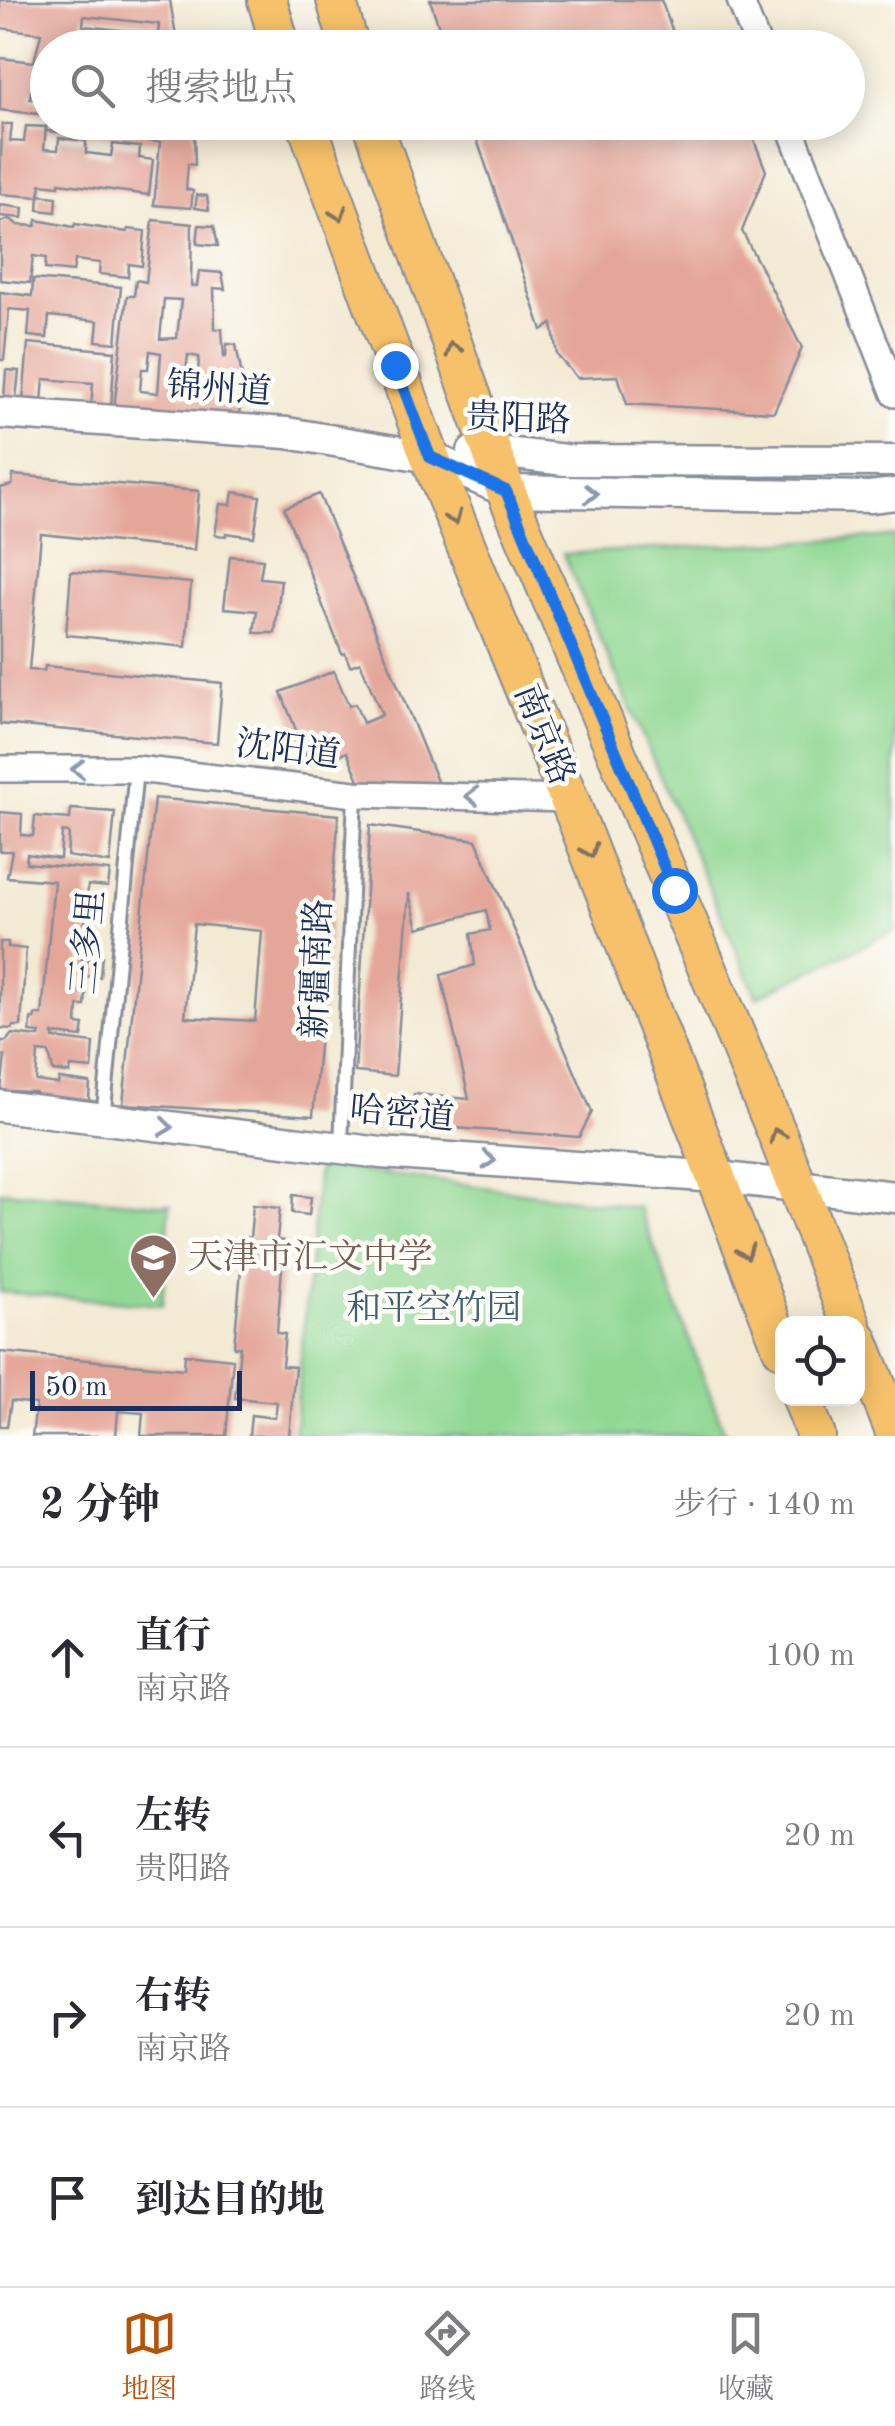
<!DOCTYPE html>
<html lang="zh">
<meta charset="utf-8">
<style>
:root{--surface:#fff;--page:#f2f2f3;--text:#2b2b33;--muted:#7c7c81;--line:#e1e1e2;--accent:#b45309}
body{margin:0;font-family:"Old Standard TT","Noto Serif SC",serif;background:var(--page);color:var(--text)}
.controls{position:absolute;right:30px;bottom:30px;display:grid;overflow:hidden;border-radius:20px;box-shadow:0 5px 25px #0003}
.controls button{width:90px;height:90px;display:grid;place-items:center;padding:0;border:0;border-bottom:2px solid var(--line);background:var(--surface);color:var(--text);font:50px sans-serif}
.scale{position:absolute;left:30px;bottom:25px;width:212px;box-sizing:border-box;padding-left:10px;border:5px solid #1b2f5e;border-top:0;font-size:28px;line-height:35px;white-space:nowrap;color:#1b2f5e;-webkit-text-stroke:8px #fdfcf7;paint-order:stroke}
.stop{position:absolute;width:30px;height:30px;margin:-22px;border:8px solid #1a73e8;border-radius:50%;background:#fff}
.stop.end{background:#1a73e8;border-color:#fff;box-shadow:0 2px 10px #0008}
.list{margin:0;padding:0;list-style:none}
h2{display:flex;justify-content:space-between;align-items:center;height:130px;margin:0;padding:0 40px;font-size:42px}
h2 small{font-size:32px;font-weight:400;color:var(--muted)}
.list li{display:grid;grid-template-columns:65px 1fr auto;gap:30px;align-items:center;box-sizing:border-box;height:180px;padding:0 40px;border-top:2px solid var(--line)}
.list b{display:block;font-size:38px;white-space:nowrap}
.list p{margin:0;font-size:32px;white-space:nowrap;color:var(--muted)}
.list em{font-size:32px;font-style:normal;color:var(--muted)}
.icon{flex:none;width:55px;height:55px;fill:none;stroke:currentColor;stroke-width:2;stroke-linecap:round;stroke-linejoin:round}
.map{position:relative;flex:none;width:895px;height:1436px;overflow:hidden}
.search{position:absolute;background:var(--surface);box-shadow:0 5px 25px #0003;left:30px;right:30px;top:30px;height:110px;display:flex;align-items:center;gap:25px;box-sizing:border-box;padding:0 35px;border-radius:55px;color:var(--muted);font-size:38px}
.sheet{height:850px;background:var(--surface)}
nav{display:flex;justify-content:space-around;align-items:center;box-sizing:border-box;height:140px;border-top:2px solid var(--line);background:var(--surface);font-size:28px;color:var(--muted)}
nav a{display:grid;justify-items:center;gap:5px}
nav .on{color:var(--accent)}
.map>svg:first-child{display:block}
.green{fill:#8fd792;stroke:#558378;stroke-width:2.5}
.building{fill:#e4a699;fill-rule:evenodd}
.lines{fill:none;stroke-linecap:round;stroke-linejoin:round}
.service-casing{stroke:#878c99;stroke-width:18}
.minor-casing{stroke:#878c99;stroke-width:30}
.tertiary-casing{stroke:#878c99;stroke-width:35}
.primary-casing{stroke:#878c99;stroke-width:42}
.service{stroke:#fff;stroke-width:12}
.minor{stroke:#fff;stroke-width:25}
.tertiary{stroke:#fff;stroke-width:30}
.primary{stroke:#f6c16b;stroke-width:38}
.oneway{stroke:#7e7164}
.oneway2{stroke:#8d97ae}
.route{stroke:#1a73e8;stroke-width:12}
.labels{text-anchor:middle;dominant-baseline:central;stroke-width:9;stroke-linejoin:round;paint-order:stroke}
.street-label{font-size:35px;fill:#1b2f5e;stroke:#fdfcf7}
.education-label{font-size:35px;fill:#785e54;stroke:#fdfcf7;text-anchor:start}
.park-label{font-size:35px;fill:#3e616e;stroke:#fdfcf7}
</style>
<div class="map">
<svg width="895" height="1436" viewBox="0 0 895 1436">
<rect width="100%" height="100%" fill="#fdfcf7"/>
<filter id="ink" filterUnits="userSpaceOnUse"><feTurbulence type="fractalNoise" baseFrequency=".01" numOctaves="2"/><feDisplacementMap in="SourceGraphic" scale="20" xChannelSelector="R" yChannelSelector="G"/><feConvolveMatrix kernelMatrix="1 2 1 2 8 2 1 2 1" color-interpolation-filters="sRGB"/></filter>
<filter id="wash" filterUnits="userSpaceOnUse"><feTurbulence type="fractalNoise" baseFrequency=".0048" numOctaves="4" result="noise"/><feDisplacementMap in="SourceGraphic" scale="40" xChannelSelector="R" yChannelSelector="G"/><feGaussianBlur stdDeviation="2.25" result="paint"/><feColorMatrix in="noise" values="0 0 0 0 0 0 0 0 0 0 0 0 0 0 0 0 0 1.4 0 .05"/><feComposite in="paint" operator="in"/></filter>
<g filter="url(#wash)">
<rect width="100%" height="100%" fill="#f3ead4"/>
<g class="green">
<path d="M895,536V930L757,997L563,554Z"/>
<path d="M318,1165L639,1208L726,1436H294Z"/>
<path d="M0,1191L170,1205L162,1305L0,1292Z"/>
</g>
<g id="blocks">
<g class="building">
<path d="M0,0H170L178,48H48V92L31,91L30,99L48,101V115L0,110V58L34,62L41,33L0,28ZM84,16L159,24L158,34L83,26Z"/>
<path d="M430,0H661L679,48H446Z"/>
<path d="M47,122H132V129L158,131L159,127L138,125V122H179V126L194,128L195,165L188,164L186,189L193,191L191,208L154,205L160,142L46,131Z"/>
<path d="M471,122H736L751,132L766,171L742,231L802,348L774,412L627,404L618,376L577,378L557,355L552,324L542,330Z"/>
<path d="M2,124H12L10,141L24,142L26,126L46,127L44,149L58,150L59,138L86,141V153L111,156L113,144L140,147L139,158L153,160L149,195L59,183V186L41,184L39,197L0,194Z"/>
<path d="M39,195L57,197L56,212L38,210Z"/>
<path d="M197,195L207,196L209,210L195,208Z"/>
<path d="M0,205L23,208L22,218L0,216Z"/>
<path d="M10,219L18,225L36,226L37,220L74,227L75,224L127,232L128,229L145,231L142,266L129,264L128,277L99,274L100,263L75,260L73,272L45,269L46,258L33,256L30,283L0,280V222Z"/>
<path d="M153,220L192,224L191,286H197L199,271L222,273L225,289L214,288L215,329H222L224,357H226L227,344L236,345L242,376L225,375L224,399L240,401L239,419L114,408L127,296H134L136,280L146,282ZM164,299L181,300L177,338L160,339ZM150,351L161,353L158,393L140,391L142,369H148ZM188,355L199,357L197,396L178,394L180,371L186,372Z"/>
<path d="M199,225L214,226L218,246L197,244Z"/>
<path d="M33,279L121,287L116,343L96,341L98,321L49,316L47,338L28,336L30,311L9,309L4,360H0V292L32,296Z"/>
<path d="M28,343L115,351L111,408L91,407L93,383L44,379L42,402L23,400Z"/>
<path d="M6,370L19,371L16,399H4Z"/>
<path d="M13,475L199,491L194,550L41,534L29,670L44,671L45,666L222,683L217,743L0,724V488L12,485Z"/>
<path d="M233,492L260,496L254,537L226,533V536L215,535L220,504L231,505Z"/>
<path d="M319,494L375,630L439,786L368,801L347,752L324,761L321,756L308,761L281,692L334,671L349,706L355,704L363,723L382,715L360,662L350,666L345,653L342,654L284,508Z"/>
<path d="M230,556L263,559L260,578L281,580L275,633H254L257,611L224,608Z"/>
<path d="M71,571L191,583L186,647L66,635Z"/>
<path d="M154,798L339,815L313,1116L123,1104ZM194,924L262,931L255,1021L185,1017Z"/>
<path d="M71,809L115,812L110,863L67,856L69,833L62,832L60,859L27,854L26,863L110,871L108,887L88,885L87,900L93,901L92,913H86L84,931L91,932L89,945L83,944L82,962L88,963L89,955L102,956L100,977L81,976L80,993L86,994L85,1006H78L77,1024L84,1025L82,1037L53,1034V1038L94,1043L92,1069L71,1067L70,1073L53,1071L49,1053L38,1052L36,1081L58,1084L59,1079L90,1083L88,1115L33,1110L35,1092L1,1091L5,1056L0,1055L1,1041H6L12,1034L39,1037L40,1033L30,1032L31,1019H35V1015H42L54,881L7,877L12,851H0V812L22,814L21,835L33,836L35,816L70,819Z"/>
<path d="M370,825L476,840L592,1112L579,1137L412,1125L414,1094L469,1099L441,975L475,965L471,934L490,930L486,910L418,928L409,893L395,1076L355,1072Z"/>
<path d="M0,942H8V947L26,949L21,1026H13L12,1029L0,1028Z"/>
<path d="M293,1195L311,1197L309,1215L292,1213Z"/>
<path d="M253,1205L280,1208L277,1240L284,1241L277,1333L285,1334L282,1366L295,1367L289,1436H249L251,1415L275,1418L277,1402L235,1398L240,1347H234L244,1237L250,1238Z"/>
<path d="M0,1352L184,1369L185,1354L233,1359L226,1436H141L143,1413L118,1411L116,1436H32L36,1404L11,1401L7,1426H0Z"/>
</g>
</g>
</g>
<g filter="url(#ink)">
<use href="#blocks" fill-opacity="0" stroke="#878c99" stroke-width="2.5"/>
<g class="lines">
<defs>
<g id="service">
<path d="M103,1120L136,769"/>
<path d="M341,1146L355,794"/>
</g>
<g id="minor">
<path d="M740,0L759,48"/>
<path d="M788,122L895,394"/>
<path d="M0,769H136L355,794L569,799"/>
</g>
<g id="tertiary">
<path d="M0,413L287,433L430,457L506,491L870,497L895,494"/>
<path d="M473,452L490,451L565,460L895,461"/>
<path d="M0,1106L381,1153L717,1177L895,1197"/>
</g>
<g id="primary">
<path d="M267,0L281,48"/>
<path d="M336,0L350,48"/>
<path d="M306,122L430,457L569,799L782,1348"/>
<path d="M372,122L506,491L776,1131L851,1324"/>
<path d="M858,1339L895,1432"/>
<path d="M802,1398L816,1436"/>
</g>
</defs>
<use href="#service" class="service-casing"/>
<use href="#minor" class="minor-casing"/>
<use href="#tertiary" class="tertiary-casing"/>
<use href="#primary" class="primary-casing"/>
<use href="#service" class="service"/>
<use href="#minor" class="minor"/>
<use href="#tertiary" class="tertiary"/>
<use href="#primary" class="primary"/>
</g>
<defs><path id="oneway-chevron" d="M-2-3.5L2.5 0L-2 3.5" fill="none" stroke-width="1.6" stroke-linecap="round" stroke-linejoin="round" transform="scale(2.5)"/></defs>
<g class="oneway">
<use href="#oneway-chevron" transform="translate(339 214) rotate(70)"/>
<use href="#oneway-chevron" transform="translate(453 349) rotate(-110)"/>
<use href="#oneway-chevron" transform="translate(454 518) rotate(68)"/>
<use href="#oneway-chevron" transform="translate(590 851) rotate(68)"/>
<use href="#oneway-chevron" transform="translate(777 1135) rotate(-112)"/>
<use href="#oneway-chevron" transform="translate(746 1252) rotate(69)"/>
</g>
<g class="oneway2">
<use href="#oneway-chevron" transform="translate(591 494) rotate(1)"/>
<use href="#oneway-chevron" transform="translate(78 769) rotate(180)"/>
<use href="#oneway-chevron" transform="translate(472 796) rotate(-179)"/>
<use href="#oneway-chevron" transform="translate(166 1127) rotate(7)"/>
<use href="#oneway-chevron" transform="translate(489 1160) rotate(4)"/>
</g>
</g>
<g class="lines" filter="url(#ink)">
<path class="route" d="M395,365L430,457L506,491L674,890"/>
</g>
<defs>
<symbol id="school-pin" viewBox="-11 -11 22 30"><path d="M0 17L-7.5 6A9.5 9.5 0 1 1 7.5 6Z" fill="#8d6e63" stroke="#fdfcf7"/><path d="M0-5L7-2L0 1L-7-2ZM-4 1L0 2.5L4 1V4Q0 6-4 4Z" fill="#fff"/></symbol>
</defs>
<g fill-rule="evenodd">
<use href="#school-pin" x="126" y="1230" width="55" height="75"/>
</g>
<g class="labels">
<g class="street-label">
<text transform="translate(219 390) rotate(4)">锦州道</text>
<text transform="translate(518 420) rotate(2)">贵阳路</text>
<text transform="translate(543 735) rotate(68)">南京路</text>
<text transform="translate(288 751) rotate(7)">沈阳道</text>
<text transform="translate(89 942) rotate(-85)">三多里</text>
<text transform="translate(318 969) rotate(-88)">新疆南路</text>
<text transform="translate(402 1115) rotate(5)">哈密道</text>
</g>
<g class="education-label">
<text x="188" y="1258">天津市汇文中学</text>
</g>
<g class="park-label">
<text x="434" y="1309">和平空竹园</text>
</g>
</g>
</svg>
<div class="controls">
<button><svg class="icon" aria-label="locate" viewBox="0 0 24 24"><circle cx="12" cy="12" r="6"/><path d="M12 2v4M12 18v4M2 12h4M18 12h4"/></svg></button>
</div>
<div class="scale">50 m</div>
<div class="stop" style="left:674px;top:890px"></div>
<div class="stop end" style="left:395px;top:365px"></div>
<div class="search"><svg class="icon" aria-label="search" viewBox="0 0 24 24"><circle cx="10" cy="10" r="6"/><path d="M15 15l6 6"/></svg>搜索地点</div>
</div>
<section class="sheet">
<h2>2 分钟<small>步行 · 140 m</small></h2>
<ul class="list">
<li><svg class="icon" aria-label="ahead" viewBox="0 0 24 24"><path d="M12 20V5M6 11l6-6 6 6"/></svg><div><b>直行</b><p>南京路</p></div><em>100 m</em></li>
<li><svg class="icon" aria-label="left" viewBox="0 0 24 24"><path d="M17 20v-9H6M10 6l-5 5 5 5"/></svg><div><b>左转</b><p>贵阳路</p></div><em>20 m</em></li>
<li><svg class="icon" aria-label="right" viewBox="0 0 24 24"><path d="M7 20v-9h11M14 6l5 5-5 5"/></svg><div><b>右转</b><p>南京路</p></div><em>20 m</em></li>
<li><svg class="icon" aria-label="arrive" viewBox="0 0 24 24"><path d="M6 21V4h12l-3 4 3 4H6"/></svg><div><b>到达目的地</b></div></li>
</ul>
</section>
<nav>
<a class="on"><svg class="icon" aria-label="map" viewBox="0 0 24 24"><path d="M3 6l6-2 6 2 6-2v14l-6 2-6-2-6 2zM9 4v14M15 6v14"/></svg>地图</a>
<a><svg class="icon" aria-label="directions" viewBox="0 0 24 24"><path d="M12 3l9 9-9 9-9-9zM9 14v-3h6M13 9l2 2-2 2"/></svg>路线</a>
<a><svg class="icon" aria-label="saved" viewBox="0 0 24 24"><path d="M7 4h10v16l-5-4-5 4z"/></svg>收藏</a>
</nav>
